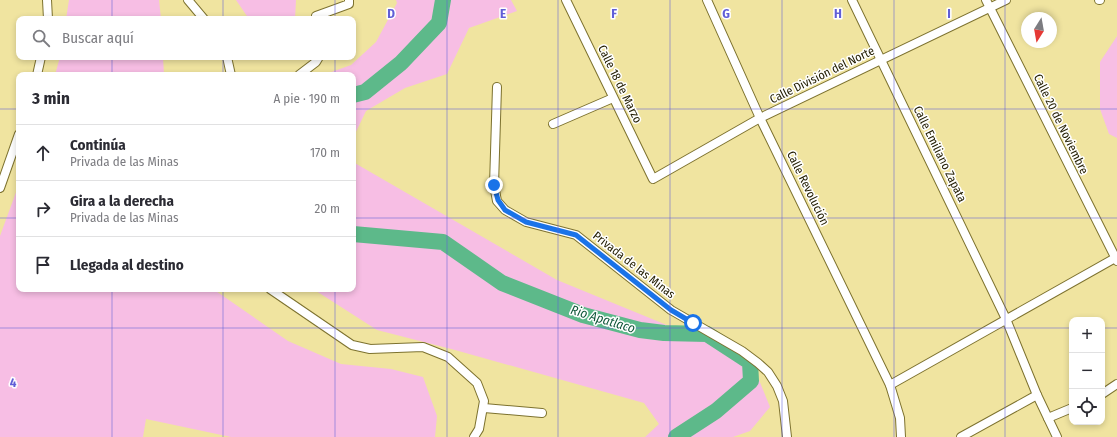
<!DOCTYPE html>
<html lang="es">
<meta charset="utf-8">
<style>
:root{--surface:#fff;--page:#f7f7f7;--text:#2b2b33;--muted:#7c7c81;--line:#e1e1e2}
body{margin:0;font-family:"Fira Sans Condensed",sans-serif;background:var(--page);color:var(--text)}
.controls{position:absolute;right:12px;bottom:12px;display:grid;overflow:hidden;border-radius:8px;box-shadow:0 2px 6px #0003}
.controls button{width:36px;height:36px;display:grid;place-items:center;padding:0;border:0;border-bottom:1px solid var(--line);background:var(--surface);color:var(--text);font:20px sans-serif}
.compass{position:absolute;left:1021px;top:12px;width:36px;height:36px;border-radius:50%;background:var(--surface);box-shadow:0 2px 6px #0003;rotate:191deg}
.stop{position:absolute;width:12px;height:12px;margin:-9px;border:3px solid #1a73e8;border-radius:50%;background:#fff}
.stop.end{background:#1a73e8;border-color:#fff;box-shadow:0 1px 4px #0008}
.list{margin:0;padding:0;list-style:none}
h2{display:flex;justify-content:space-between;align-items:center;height:52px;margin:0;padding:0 16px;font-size:17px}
h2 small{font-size:13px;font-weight:400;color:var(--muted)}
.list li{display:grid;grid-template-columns:26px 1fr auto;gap:12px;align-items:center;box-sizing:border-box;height:56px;padding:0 16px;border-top:1px solid var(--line)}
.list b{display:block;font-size:15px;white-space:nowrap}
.list p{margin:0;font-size:13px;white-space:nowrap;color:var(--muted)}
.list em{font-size:13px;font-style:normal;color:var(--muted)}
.icon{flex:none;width:22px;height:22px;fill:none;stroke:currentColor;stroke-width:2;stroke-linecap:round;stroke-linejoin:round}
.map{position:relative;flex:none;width:1117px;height:437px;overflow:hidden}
.search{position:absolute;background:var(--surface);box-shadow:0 2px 6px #0003;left:16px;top:16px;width:340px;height:44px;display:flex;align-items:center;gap:10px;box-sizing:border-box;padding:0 14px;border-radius:8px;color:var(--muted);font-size:15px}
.panel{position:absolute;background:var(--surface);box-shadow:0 2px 6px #0003;left:16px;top:72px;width:340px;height:220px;border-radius:8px}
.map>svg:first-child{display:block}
.green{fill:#f7bee4}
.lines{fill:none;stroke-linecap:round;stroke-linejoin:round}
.river{stroke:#5db98a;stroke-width:16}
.street-casing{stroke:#7d722f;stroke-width:10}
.street{stroke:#fff;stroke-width:8}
.route{stroke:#1a73e8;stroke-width:5}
.grid{fill:none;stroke:#605ed7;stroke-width:1;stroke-opacity:0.55}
.labels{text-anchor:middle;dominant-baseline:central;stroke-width:3;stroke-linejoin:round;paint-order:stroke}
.street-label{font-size:12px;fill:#252005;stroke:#fff}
.water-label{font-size:13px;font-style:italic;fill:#0e5638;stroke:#fff}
.grid-label{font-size:13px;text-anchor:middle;font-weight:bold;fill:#605ed7;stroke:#fff;stroke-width:3;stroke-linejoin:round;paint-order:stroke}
</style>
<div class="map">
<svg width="1117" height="437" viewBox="0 0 1117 437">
<rect width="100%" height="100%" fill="#f0e4a0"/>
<g class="green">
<path d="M69,0H159L161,19H66Z"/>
<path d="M236,0H296L295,19H249Z"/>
<path d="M396,0H511L517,11L469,28L447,74L405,88L366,111L353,138V75H323L351,65L376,42L397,3Z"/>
<path d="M1117,36V138L1109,134L1100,109V62Z"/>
<path d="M60,57H163L164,75H55Z"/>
<path d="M353,162L557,280L713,344L757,375L770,407L750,431L733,437H645L659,424L644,403L455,350L377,330L313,289H353Z"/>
<path d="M19,184V289H213L288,341L341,364L391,369L423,377L437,416L435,437H231L146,419L143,437H0V236Z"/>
</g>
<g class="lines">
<g class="river">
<path d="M353,95L365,92L401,63L439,23L443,0"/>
<path d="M353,234L443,242L502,283L583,315L640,330L664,333L707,334L750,362L751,381L716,411L676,437"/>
</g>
<defs>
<g id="street">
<path d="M47,0L48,19"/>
<path d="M188,0L204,19"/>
<path d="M566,0L653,179L760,118L1006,0"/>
<path d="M707,0L760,118L890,385L900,418L901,437"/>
<path d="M852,0L1006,319L1037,395L1057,437"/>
<path d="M986,0L1117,261"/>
<path d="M1099,0H1100"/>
<path d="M317,19L316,16L349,4V0"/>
<path d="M227,57L231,75"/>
<path d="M37,75L41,57"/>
<path d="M299,75L316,62L319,57"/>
<path d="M497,87L494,185L497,201L505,210L526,222L576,235L671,310L742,351L758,363L768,372L777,386L783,401L787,437"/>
<path d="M553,124L613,98"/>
<path d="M0,188L19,134"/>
<path d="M270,289L352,345L370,349L423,347L448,357L477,383L484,401L479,429L474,437"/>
<path d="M890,385L1117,257"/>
<path d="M1102,394L1117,384"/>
<path d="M484,408L542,413"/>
<path d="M1048,418L1072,408"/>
<path d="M961,437L1037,395"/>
</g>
</defs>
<use href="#street" class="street-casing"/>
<use href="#street" class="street"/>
</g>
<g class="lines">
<path class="route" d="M494,185L498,200L505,210L526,222L576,235L671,310L693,323"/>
</g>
<path class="grid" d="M112,0V19M223,0V19M335,0V19M447,0V437M558,0V437M670,0V437M782,0V437M894,0V437M1005,0V437M112,57V75M223,57V75M335,57V75M0,109H19M353,109H1117M0,218H19M353,218H1117M112,289V437M223,289V437M335,289V437M0,328H1072M1102,328H1117"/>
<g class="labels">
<g class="street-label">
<text transform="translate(822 75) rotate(-26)">Calle División del Norte</text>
<text transform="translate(620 84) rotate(64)">Calle 18 de Marzo</text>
<text transform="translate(1061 124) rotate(64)">Calle 20 de Noviembre</text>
<text transform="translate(940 154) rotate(64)">Calle Emiliano Zapata</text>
<text transform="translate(808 188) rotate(64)">Calle Revolución</text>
<text transform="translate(634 265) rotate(38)">Privada de las Minas</text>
</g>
<g class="water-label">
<text transform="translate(603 319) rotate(17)">Rio Apatlaco</text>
</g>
</g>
<g class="grid-label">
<text x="391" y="18">D</text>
<text x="503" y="18">E</text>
<text x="614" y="18">F</text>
<text x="726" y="18">G</text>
<text x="838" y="18">H</text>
<text x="949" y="18">I</text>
<text x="13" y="387">4</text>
</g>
</svg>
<div class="controls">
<button>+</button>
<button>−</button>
<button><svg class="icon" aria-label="locate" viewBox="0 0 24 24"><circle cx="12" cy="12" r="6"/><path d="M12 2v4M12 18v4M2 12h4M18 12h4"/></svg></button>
</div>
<svg class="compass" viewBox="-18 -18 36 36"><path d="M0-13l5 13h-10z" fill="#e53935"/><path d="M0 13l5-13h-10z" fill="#7c7c81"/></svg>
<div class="stop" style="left:693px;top:323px"></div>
<div class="stop end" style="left:494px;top:185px"></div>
<div class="search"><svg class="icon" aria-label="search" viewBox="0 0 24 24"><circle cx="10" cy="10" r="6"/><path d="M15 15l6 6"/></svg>Buscar aquí</div>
<section class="panel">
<h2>3 min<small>A pie · 190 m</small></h2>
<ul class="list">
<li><svg class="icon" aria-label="ahead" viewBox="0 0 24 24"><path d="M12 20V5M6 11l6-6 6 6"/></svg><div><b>Continúa</b><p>Privada de las Minas</p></div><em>170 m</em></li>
<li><svg class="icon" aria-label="right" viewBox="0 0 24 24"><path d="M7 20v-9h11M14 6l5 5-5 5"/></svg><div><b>Gira a la derecha</b><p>Privada de las Minas</p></div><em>20 m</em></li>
<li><svg class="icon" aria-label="arrive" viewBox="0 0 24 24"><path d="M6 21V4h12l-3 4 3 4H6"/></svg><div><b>Llegada al destino</b></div></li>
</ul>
</section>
</div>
